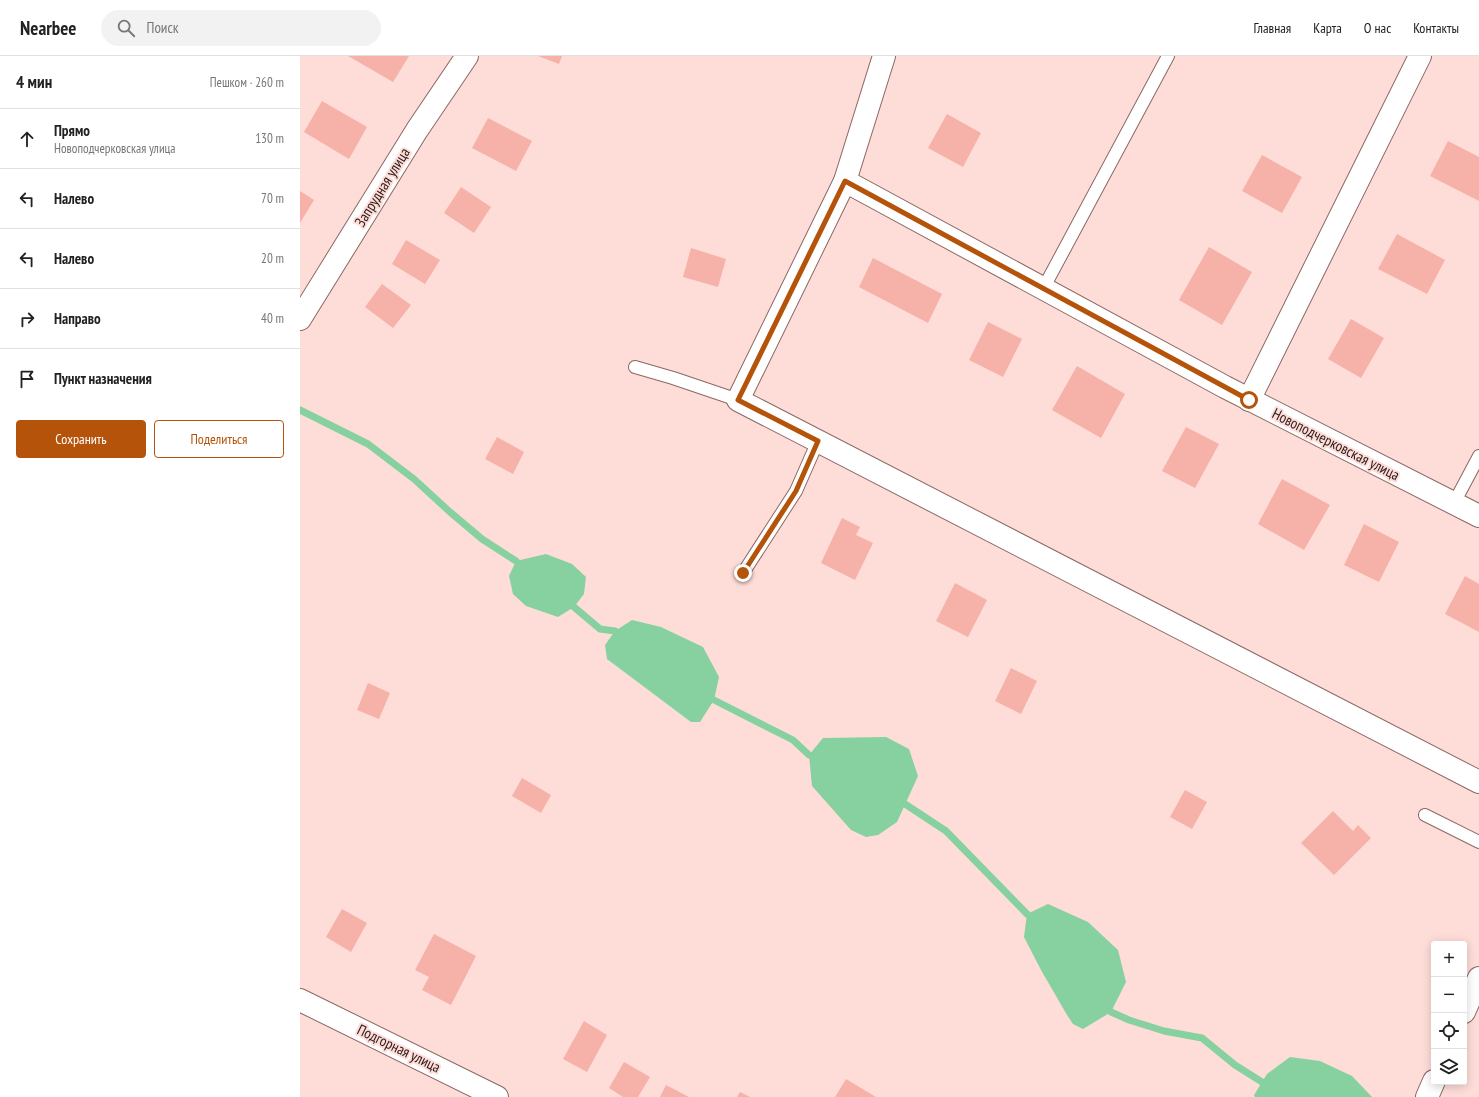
<!DOCTYPE html>
<html lang="ru">
<meta charset="utf-8">
<style>
:root{--surface:#fff;--page:#f2f2f2;--text:#222;--muted:#767676;--line:#e0e0e0;--accent:#b45309}
body{margin:0;font-family:"PT Sans Narrow",sans-serif;background:var(--page);color:var(--text)}
.controls{position:absolute;right:12px;bottom:12px;display:grid;overflow:hidden;border-radius:4px;box-shadow:0 2px 10px #0003}
.controls button{width:36px;height:36px;display:grid;place-items:center;padding:0;border:0;border-bottom:1px solid var(--line);background:var(--surface);color:var(--text);font:20px sans-serif}
.stop{position:absolute;width:12px;height:12px;margin:-9px;border:3px solid #b45309;border-radius:50%;background:#fff}
.stop.end{background:#b45309;border-color:#fff;box-shadow:0 1px 4px #0008}
.list{margin:0;padding:0;list-style:none}
h2{display:flex;justify-content:space-between;align-items:center;height:52px;margin:0;padding:0 16px;font-size:17px}
h2 small{font-size:13px;font-weight:400;color:var(--muted)}
.list li{display:grid;grid-template-columns:26px 1fr auto;gap:12px;align-items:center;box-sizing:border-box;height:60px;padding:0 16px;border-top:1px solid var(--line)}
.list b{display:block;font-size:15px;white-space:nowrap}
.list p{margin:0;font-size:13px;white-space:nowrap;color:var(--muted)}
.list em{font-size:13px;font-style:normal;color:var(--muted)}
.actions{display:flex;gap:8px;padding:12px 16px}
.actions a{flex:1;padding:9px 0;border:1px solid var(--accent);border-radius:4px;text-align:center;font-size:14px;color:var(--accent)}
.actions .main{background:var(--accent);color:#fff}
.icon{flex:none;width:22px;height:22px;fill:none;stroke:currentColor;stroke-width:2;stroke-linecap:round;stroke-linejoin:round}
.map{position:relative;flex:none;width:1179px;height:1041px;overflow:hidden}
header{display:flex;align-items:center;gap:24px;box-sizing:border-box;height:56px;padding:0 20px;background:var(--surface);border-bottom:1px solid var(--line)}
header strong{font-size:19px}
nav{display:flex;gap:22px;margin-inline-start:auto;font-size:14px}
.search{width:280px;height:36px;background:var(--page);display:flex;align-items:center;gap:10px;box-sizing:border-box;padding:0 14px;border-radius:22px;color:var(--muted);font-size:15px}
main{display:flex}
aside{flex:1;background:var(--surface)}
.map>svg:first-child{display:block}
.water{fill:#86d19f}
.lines{fill:none;stroke-linecap:round;stroke-linejoin:round}
.stream{stroke:#86d19f;stroke-width:7}
.building{fill:#f6b1a8}
.service-casing{stroke:#8b6763;stroke-width:14}
.minor-casing{stroke:#8b6763;stroke-width:24}
.service{stroke:#fff;stroke-width:12}
.minor{stroke:#fff;stroke-width:22}
.route{stroke:#b45309;stroke-width:5}
.labels{text-anchor:middle;dominant-baseline:central;stroke-width:4;stroke-linejoin:round;paint-order:stroke}
.street-label{font-size:15px;fill:#291a19;stroke:#feddd8}
</style>
<header>
<strong>Nearbee</strong>
<div class="search"><svg class="icon" aria-label="search" viewBox="0 0 24 24"><circle cx="10" cy="10" r="6"/><path d="M15 15l6 6"/></svg>Поиск</div>
<nav><a>Главная</a><a>Карта</a><a>О нас</a><a>Контакты</a></nav>
</header>
<main>
<aside>
<h2>4 мин<small>Пешком · 260 m</small></h2>
<ul class="list">
<li><svg class="icon" aria-label="ahead" viewBox="0 0 24 24"><path d="M12 20V5M6 11l6-6 6 6"/></svg><div><b>Прямо</b><p>Новоподчерковская улица</p></div><em>130 m</em></li>
<li><svg class="icon" aria-label="left" viewBox="0 0 24 24"><path d="M17 20v-9H6M10 6l-5 5 5 5"/></svg><div><b>Налево</b></div><em>70 m</em></li>
<li><svg class="icon" aria-label="left" viewBox="0 0 24 24"><path d="M17 20v-9H6M10 6l-5 5 5 5"/></svg><div><b>Налево</b></div><em>20 m</em></li>
<li><svg class="icon" aria-label="right" viewBox="0 0 24 24"><path d="M7 20v-9h11M14 6l5 5-5 5"/></svg><div><b>Направо</b></div><em>40 m</em></li>
<li><svg class="icon" aria-label="arrive" viewBox="0 0 24 24"><path d="M6 21V4h12l-3 4 3 4H6"/></svg><div><b>Пункт назначения</b></div></li>
</ul>
<div class="actions"><a class="main">Сохранить</a><a>Поделиться</a></div>
</aside>
<div class="map">
<svg width="1179" height="1041" viewBox="0 0 1179 1041">
<rect width="100%" height="100%" fill="#feddd8"/>
<g class="water">
<path d="M246,498L272,508L286,521L284,538L274,551L258,561L226,550L213,538L209,520L216,505Z"/>
<path d="M332,564L361,571L403,591L419,621L414,644L400,666H391L307,603L305,589L315,575Z"/>
<path d="M586,681L609,693L618,720L597,766L578,779L566,781L551,774L512,730L509,699L523,682Z"/>
<path d="M748,848L788,866L818,894L826,926L811,956L783,973L773,968L767,959L741,914L724,881L727,858Z"/>
<path d="M990,1001L1020,1005L1052,1020L1072,1041H955L954,1039L967,1018Z"/>
</g>
<g class="lines">
<g class="stream">
<path d="M0,354L68,388L114,423L150,456L182,483L216,505"/>
<path d="M274,551L300,573L315,575"/>
<path d="M414,644L493,684L509,699"/>
<path d="M605,748L646,775L727,858"/>
<path d="M811,956L829,964L864,975L902,982L935,1009L962,1026"/>
</g>
</g>
<g class="building">
<path d="M48,0H109L93,26Z"/>
<path d="M238,0H262L259,8Z"/>
<path d="M22,45L67,71L49,103L4,76Z"/>
<path d="M647,58L681,77L663,111L628,92Z"/>
<path d="M188,62L232,85L216,115L172,92Z"/>
<path d="M1148,85L1179,101V145L1130,120Z"/>
<path d="M962,99L1002,121L982,157L942,135Z"/>
<path d="M161,131L191,151L174,177L144,157Z"/>
<path d="M0,135L14,144L0,167Z"/>
<path d="M1097,178L1145,204L1127,238L1078,213Z"/>
<path d="M106,184L140,204L125,228L92,208Z"/>
<path d="M909,191L952,216L922,269L879,244Z"/>
<path d="M391,192L426,203L418,231L383,221Z"/>
<path d="M573,202L642,238L628,267L559,231Z"/>
<path d="M82,228L111,249L93,272L65,251Z"/>
<path d="M1051,263L1084,282L1061,322L1028,303Z"/>
<path d="M688,266L722,283L703,321L669,304Z"/>
<path d="M777,310L825,338L801,382L752,354Z"/>
<path d="M886,371L919,388L895,432L862,415Z"/>
<path d="M197,381L224,396L213,418L185,403Z"/>
<path d="M982,423L1030,449L1004,494L958,468Z"/>
<path d="M542,462L560,471L556,479L573,487L555,524L521,507Z"/>
<path d="M1064,468L1099,486L1079,526L1044,509Z"/>
<path d="M1165,520L1179,528V576L1145,558Z"/>
<path d="M655,527L687,544L668,581L636,565Z"/>
<path d="M711,612L737,625L721,658L695,645Z"/>
<path d="M68,627L90,637L79,663L57,654Z"/>
<path d="M222,722L251,739L241,757L212,740Z"/>
<path d="M885,734L907,746L892,773L870,761Z"/>
<path d="M1033,755L1053,775L1058,769L1071,782L1034,819L1001,787Z"/>
<path d="M42,853L67,867L51,896L26,881Z"/>
<path d="M134,878L176,900L151,949L122,934L129,921L115,914Z"/>
<path d="M284,965L307,979L287,1016L263,1003Z"/>
<path d="M324,1006L350,1021L338,1041H323L309,1032Z"/>
<path d="M546,1023L576,1041H535Z"/>
<path d="M366,1029L389,1041H360Z"/>
<path d="M440,1036L450,1041H437Z"/>
</g>
<g class="lines">
<defs>
<g id="service">
<path d="M743,233L868,0"/>
<path d="M335,311L373,322L438,344"/>
<path d="M1154,447L1179,400"/>
<path d="M443,517L496,435L518,385"/>
<path d="M1125,759L1179,786"/>
</g>
<g id="minor">
<path d="M584,0L545,125L925,331L1179,460"/>
<path d="M545,125L438,344L1179,726"/>
<path d="M0,263L117,74L167,0"/>
<path d="M949,344L1120,0"/>
<path d="M0,944L197,1041"/>
<path d="M1164,956L1179,922"/>
<path d="M1127,1041L1134,1025"/>
</g>
</defs>
<use href="#service" class="service-casing"/>
<use href="#minor" class="minor-casing"/>
<use href="#service" class="service"/>
<use href="#minor" class="minor"/>
</g>
<g class="lines">
<path class="route" d="M443,517L496,435L518,385L438,344L545,125L949,344"/>
</g>
<g class="labels">
<g class="street-label">
<text transform="translate(82 131) rotate(-58)">Запрудная улица</text>
<text transform="translate(1036 388) rotate(27)">Новоподчерковская улица</text>
<text transform="translate(99 992) rotate(26)">Подгорная улица</text>
</g>
</g>
</svg>
<div class="controls">
<button>+</button>
<button>−</button>
<button><svg class="icon" aria-label="locate" viewBox="0 0 24 24"><circle cx="12" cy="12" r="6"/><path d="M12 2v4M12 18v4M2 12h4M18 12h4"/></svg></button>
<button><svg class="icon" aria-label="layers" viewBox="0 0 24 24"><path d="M12 4l9 5-9 5-9-5zM3 14l9 5 9-5"/></svg></button>
</div>
<div class="stop" style="left:949px;top:344px"></div>
<div class="stop end" style="left:443px;top:517px"></div>
</div>
</main>
